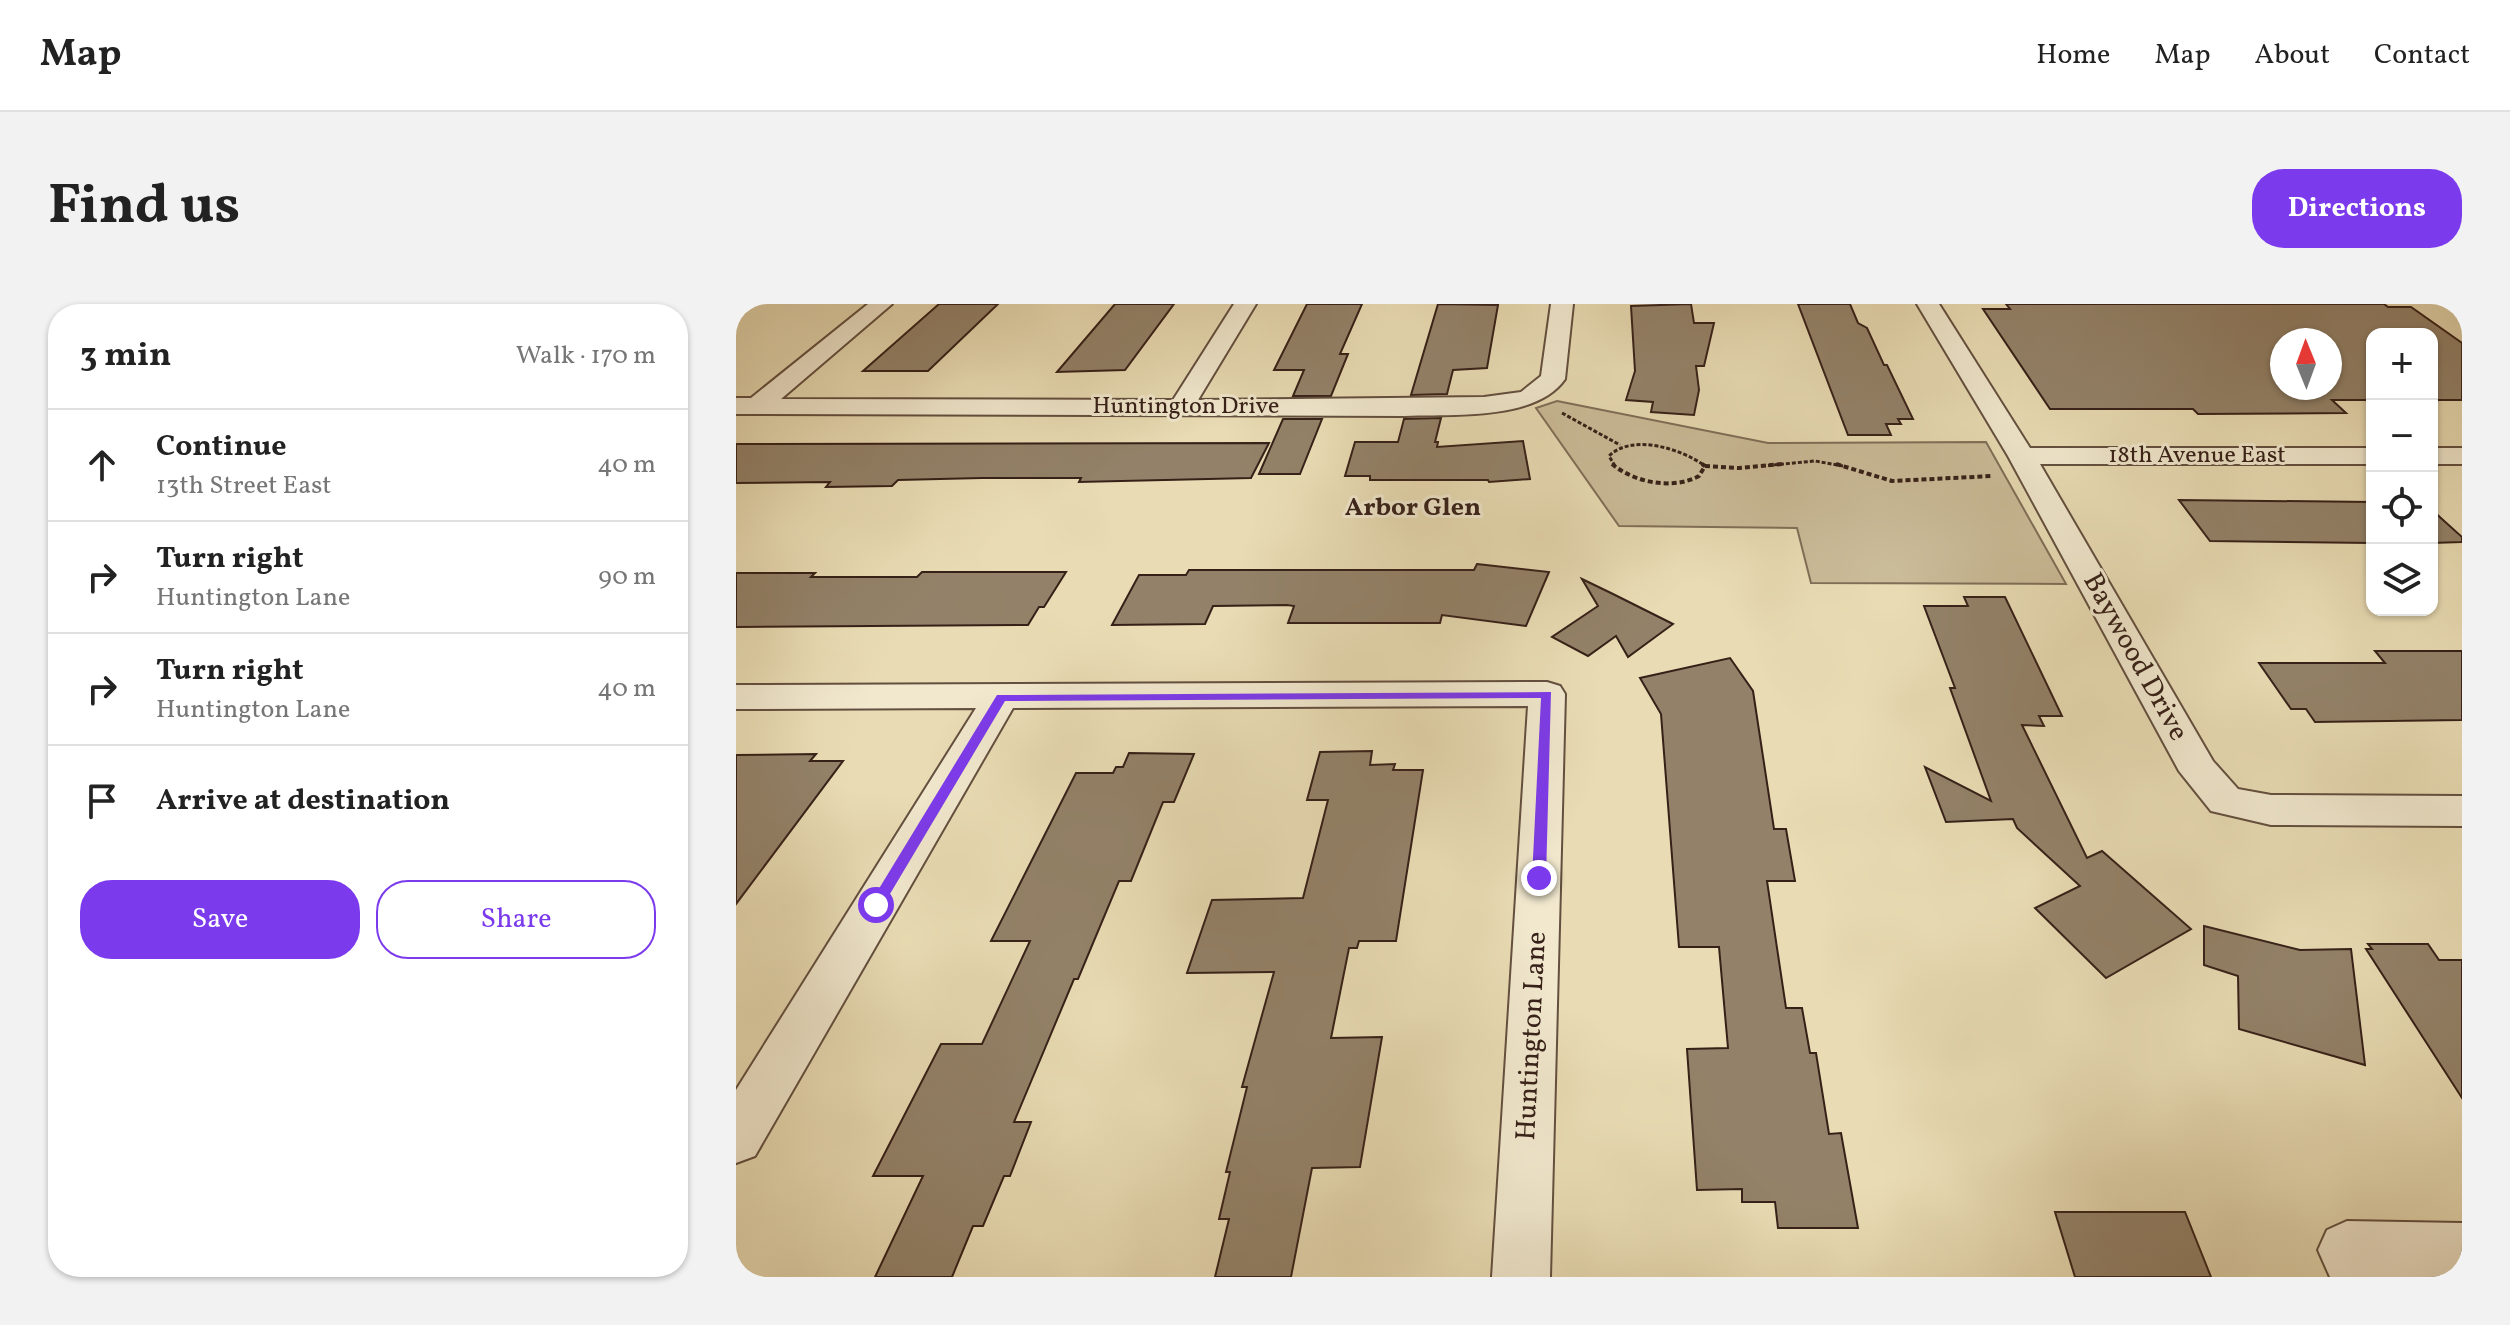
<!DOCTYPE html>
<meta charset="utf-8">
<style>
:root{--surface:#fff;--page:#f2f2f2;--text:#222;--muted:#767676;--line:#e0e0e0;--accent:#7c3aed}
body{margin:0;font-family:Vollkorn,serif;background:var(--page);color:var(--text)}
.controls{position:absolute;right:24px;top:24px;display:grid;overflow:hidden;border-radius:16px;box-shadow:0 2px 6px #0004}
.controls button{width:72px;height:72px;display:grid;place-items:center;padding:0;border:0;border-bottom:2px solid var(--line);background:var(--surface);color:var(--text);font:40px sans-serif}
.compass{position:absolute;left:1534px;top:24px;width:72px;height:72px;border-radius:50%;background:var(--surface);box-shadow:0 2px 6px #0004;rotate:359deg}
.stop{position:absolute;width:24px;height:24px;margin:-18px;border:6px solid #7c3aed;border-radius:50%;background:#fff}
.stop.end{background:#7c3aed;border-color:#fff;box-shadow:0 2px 8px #0008}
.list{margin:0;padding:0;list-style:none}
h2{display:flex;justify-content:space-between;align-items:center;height:104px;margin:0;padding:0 32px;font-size:34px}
h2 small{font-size:26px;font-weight:400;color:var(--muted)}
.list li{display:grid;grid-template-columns:52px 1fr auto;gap:24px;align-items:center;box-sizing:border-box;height:112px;padding:0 32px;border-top:2px solid var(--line)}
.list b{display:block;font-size:30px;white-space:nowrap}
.list p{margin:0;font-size:26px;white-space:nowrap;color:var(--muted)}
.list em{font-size:26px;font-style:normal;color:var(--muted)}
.actions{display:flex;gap:16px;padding:24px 32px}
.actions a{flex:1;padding:18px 0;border:2px solid var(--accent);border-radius:32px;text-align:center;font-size:28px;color:var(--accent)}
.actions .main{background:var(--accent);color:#fff}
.icon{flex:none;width:44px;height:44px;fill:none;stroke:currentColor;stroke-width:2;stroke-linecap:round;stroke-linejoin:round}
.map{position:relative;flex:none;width:1726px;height:973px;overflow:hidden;border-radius:32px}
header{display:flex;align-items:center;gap:48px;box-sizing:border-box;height:112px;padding:0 40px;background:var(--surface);border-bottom:2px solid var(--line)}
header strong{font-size:38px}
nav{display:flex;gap:44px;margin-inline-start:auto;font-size:28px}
.intro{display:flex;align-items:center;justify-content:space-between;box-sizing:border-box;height:192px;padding:0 48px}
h1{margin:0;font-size:56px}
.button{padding:20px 36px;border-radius:32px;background:var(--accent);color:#fff;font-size:28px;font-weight:700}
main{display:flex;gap:48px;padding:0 48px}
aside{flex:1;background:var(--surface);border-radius:32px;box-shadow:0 2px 6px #0004}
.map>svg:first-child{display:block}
.green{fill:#cbbc99;stroke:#806e58;stroke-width:2}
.building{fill:#938269;stroke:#362018;stroke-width:2;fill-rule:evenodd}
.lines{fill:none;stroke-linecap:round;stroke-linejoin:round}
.street-casing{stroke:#634f3f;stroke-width:4}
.path-far1{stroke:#362018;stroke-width:3;stroke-dasharray:4 2;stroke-linecap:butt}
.path{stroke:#362018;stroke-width:4;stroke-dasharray:5 3;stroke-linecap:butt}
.street{fill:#f1e8ce;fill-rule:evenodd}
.route{fill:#7c3aed}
.labels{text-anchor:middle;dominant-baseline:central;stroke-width:6;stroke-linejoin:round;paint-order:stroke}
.far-street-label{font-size:24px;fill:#362018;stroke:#f1e8ce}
.far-neighbourhood-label{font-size:26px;font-weight:bold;fill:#362018;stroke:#f1e8ce}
.street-label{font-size:28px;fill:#362018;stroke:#f1e8ce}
</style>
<header>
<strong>Map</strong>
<nav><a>Home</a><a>Map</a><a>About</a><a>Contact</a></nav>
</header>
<div class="intro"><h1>Find us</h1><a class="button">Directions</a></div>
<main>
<aside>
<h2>3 min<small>Walk · 170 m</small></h2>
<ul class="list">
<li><svg class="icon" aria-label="ahead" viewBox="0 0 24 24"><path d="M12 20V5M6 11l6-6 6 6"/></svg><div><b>Continue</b><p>13th Street East</p></div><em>40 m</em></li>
<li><svg class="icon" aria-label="right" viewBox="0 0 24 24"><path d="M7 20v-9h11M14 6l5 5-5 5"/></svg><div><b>Turn right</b><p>Huntington Lane</p></div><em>90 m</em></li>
<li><svg class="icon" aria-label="right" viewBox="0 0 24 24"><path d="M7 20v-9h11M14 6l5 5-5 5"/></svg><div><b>Turn right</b><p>Huntington Lane</p></div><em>40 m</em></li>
<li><svg class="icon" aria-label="arrive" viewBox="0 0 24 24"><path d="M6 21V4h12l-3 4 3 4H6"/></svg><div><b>Arrive at destination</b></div></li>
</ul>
<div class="actions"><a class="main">Save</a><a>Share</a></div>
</aside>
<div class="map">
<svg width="1726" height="973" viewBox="0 0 1726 973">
<rect width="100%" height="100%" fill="#e9dcb4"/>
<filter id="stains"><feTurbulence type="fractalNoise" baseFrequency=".0025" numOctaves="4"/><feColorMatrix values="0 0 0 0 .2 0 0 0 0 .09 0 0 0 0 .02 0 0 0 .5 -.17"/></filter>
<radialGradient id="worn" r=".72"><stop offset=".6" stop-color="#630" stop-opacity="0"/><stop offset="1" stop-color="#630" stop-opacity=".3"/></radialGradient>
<path class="green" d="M821,97L1032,139L1250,138L1330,280L1075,279L1061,224L883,222L800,104Z"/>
<g class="building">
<path d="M203,0H262L192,67H127Z"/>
<path d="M379,0H438L389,66L321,68Z"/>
<path d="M571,0H626L604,50H612L595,92H557L568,66H538Z"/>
<path d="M702,0L762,1L751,64L717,66L711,90L675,91Z"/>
<path d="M955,0L958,19H978L968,62H960L963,86L958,111L915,108L917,98L890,96L899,67L895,2Z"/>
<path d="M1062,0H1114L1122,19L1131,24L1148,61H1151L1177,115H1162L1165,120H1150L1155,131H1112Z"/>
<path d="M1270,0H1648L1652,3H1675L1726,39V96H1696V30H1636V96H1596L1610,109L1462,110L1457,105H1314L1247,5H1274ZM1546,36H1594V84H1546Z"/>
<path d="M705,114L699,138H702L701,143L787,137L794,175L753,178L752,176H634V172H609L619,138H662L668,115Z"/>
<path d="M547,115H586L564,170H523Z"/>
<path d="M533,139L515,174L343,178L345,174H246L162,176L156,182L90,183L94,178L0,179V140Z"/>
<path d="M1443,196L1636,198V239L1474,237Z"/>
<path d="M1696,206L1726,233V238L1696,239Z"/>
<path d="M741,260L813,268L790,322L706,311L704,319H552L558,302L551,301L477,302L469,320L376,321L403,271H450L453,266H738Z"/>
<path d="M186,268H330L308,303H303L292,321L0,323V269H79L75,273H181Z"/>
<path d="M846,275L877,290L937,320L892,353L880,332L852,352L816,333L862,302Z"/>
<path d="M1228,293H1269L1326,412H1303L1308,422L1286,421L1351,554L1366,547L1455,625L1370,674L1299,604L1344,582L1281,524L1277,515L1210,518L1189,463L1255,497L1214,384H1219L1188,302H1232Z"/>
<path d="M1639,347H1726V416L1579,418L1570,405H1555L1523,359H1649Z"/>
<path d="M994,354L1017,387L1038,525H1050L1059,577H1031L1050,704H1066L1074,749H1080L1093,830L1105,829L1122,924H1042L1039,898H1006V885L961,886L951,745L992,744L983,643H943L925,410L904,374Z"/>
<path d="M636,447L634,461L659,460L657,466H687L660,637H623L621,644H613L595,734L646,733L624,863L576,864L555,973H479L493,915H483L494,868H490L511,783H506L538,668L451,669L476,596L567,594L592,496H571L584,448Z"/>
<path d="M393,449L458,450L438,498H427L395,577H383L342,675H338L278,818H295L274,872H268L247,922H237L216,973H139L187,872H137L205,740H246L294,637H255L340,469H377L380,463H387Z"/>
<path d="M80,450L74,457H107L0,600V451Z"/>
<path d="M1468,622L1564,646L1615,645L1629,761L1503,725L1502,672L1468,661Z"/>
<path d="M1632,640H1692L1703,656H1726V794L1630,645H1636Z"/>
<path d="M1319,908H1449L1475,973H1339Z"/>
</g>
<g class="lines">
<defs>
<g id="street">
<path d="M132,0H156L45,95L437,96L498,0H520L462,96L748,93L785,88L805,72L815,0H837L829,75C800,117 716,110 669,112L0,110V94H15Z"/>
<path d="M1181,0H1203L1294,144H1636V160H1304L1477,457L1502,485L1535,491L1726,492V522L1535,521L1475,507L1443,467L1272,152Z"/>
<rect x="1696" y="144" width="30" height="16"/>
<path d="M811,378L824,382L829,390L814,973H756L792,402L277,404L19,852L0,859V786L240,404L0,405V381Z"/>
<path d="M1611,917L1726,919V973H1594L1582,946L1591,926Z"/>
</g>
</defs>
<use href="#street" class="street-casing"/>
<g class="path-far1">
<path d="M826,109L884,141"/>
<path d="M879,162L873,152C896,129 946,145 969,162"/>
<path d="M1026,162L1079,157L1107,162"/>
</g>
<g class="path">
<path d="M876,160C899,179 937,186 963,172L969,162L966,160"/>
<path d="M1100,160L1156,177L1256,172"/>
<path d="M969,162L1003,164L1047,160"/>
</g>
<use href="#street" class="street"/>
</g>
<path class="route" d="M815,388L810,574L803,580L796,574L805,394L269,397L145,605H135L133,601L261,391Z"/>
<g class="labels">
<g class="far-street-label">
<text x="450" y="103">Huntington Drive</text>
<text x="1461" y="152">18th Avenue East</text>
</g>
<g class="far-neighbourhood-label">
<text x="677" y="204">Arbor Glen</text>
</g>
<g class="street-label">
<text transform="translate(1399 353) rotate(61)">Baywood Drive</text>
<text transform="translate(796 732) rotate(-87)">Huntington Lane</text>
</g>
</g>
<rect width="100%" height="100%" filter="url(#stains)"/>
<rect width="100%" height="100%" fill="url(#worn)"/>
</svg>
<div class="controls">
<button>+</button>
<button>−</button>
<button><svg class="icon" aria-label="locate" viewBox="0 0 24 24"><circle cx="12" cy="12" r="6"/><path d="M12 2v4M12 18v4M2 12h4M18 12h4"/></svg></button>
<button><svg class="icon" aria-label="layers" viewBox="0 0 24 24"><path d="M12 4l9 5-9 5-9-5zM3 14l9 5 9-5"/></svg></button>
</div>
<svg class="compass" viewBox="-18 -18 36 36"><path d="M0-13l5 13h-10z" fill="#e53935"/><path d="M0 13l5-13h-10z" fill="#767676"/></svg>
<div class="stop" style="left:140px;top:601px"></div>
<div class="stop end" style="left:803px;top:574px"></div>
</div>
</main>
